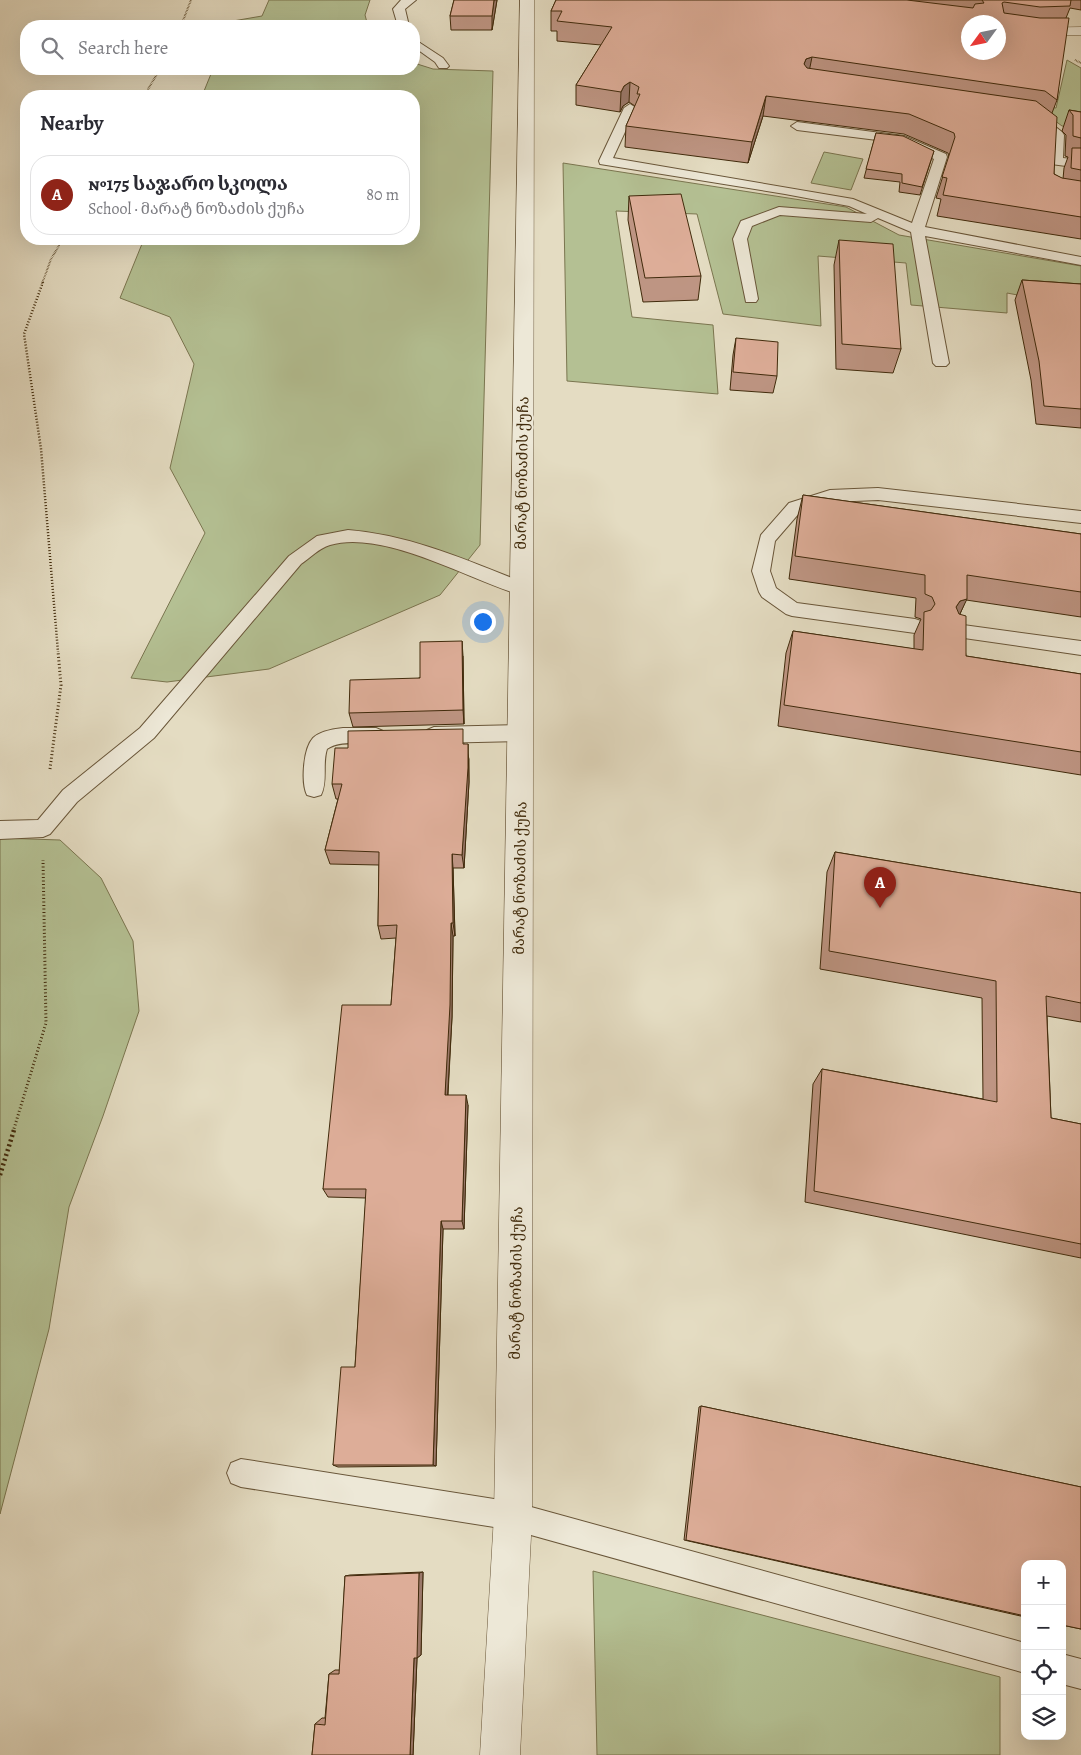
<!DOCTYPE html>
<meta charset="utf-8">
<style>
:root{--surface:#fff;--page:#f2f2f3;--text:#2b2b33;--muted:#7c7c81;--line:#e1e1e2;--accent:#8f2418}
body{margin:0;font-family:Alegreya,"Noto Serif Georgian",serif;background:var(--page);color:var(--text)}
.controls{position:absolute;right:15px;bottom:15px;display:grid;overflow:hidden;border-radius:10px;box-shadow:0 5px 20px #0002}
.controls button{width:45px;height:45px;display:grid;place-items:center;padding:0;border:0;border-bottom:1px solid var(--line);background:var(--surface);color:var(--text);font:25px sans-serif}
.compass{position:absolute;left:961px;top:15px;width:45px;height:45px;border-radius:50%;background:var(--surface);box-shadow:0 5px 20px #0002;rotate:237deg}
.you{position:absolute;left:482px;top:621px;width:18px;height:18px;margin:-12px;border:4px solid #fff;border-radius:50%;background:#1a73e8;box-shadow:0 0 0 8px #1a73e833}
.badge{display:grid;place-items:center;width:32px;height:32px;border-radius:50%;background:var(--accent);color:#fff;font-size:16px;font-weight:700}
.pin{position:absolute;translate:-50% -41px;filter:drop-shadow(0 1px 2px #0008)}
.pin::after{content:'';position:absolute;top:26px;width:18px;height:15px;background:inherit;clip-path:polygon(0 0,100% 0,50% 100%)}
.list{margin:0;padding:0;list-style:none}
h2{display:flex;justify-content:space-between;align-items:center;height:65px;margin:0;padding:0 20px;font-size:21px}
h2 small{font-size:16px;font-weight:400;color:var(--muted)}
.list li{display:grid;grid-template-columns:32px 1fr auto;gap:15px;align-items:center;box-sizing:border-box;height:80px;margin:0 10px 10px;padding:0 10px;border:1px solid var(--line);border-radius:20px}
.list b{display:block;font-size:19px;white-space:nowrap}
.list p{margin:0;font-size:16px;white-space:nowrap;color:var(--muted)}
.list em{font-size:16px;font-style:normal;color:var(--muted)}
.icon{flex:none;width:28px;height:28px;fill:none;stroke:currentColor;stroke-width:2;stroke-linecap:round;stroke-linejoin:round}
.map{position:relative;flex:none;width:1081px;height:1755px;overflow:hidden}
.search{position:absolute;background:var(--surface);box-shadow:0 5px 20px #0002;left:20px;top:20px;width:400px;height:55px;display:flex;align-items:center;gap:12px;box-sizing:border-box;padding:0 18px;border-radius:20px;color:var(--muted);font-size:19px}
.panel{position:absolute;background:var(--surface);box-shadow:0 5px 20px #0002;left:20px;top:90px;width:400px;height:155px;border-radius:20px}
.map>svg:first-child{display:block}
.green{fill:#b4c093;stroke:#7a754f}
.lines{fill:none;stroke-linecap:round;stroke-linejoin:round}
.service-casing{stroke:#695639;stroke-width:2}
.tertiary-casing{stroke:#695639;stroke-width:1}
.path-far3{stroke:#402a0b;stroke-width:2;stroke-dasharray:0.5 1;stroke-linecap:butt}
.path-far2{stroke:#402a0b;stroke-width:2.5;stroke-dasharray:1 2;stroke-linecap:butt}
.path-far1{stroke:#402a0b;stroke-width:3;stroke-dasharray:1 2.5;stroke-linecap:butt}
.path{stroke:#402a0b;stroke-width:4.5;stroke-dasharray:2 3;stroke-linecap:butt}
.service{fill:#ede8d7;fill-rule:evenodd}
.tertiary{fill:#ede8d7;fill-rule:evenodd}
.wall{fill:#be9583;stroke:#402a0b}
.shaded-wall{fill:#9b796a;stroke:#402a0b}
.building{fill:#ddad98;stroke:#402a0b;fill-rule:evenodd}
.labels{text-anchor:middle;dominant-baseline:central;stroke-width:4;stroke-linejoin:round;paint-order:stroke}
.street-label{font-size:15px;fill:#402a0b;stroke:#ede8d7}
</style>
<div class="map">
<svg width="1081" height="1755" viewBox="0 0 1081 1755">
<rect width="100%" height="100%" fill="#e4dcc2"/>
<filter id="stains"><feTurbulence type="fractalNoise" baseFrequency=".004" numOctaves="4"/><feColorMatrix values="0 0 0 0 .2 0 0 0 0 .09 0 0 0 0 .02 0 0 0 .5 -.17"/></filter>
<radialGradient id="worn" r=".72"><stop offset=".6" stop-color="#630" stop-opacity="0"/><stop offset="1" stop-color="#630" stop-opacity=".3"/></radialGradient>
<g class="green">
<path d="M269,0H370L365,15L368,26H231L233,21L262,16Z"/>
<path d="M1067,60L1081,68V129L1062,126L1046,114L812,71L1056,108Z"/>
<path d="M414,63L433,69L493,71L480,545L440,595L269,669L167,682L131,678L205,533L170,468L194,364L170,317L120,298L144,239H414V96H202L213,69H414Z"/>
<path d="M824,152L863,159L851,190L811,183Z"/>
<path d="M563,163L846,207L899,235L1081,266V307L1007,293V313L911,305L906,263L818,256L821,326L723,314L697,214L616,211L632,317L713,325L718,394L567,381Z"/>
<path d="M0,838L60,840L101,878L133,941L139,1011L103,1116L69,1207L49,1329L0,1514Z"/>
<path d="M593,1571L1000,1677V1755H597Z"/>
</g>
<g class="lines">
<defs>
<g id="service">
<path d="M401,0H416L405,9L409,26H398L393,9Z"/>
<path d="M414,39L443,58L449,66L447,68H439L435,62L414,47Z"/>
<path d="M630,104L636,108L613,158L853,199L912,223L934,159L901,143L797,130L791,126L797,122L904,136L946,154L947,157L925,227L1081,257V265L925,236L949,363L946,366H936L933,363L911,232L878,218L871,222L780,215L752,226L747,239L758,299L756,302H746L733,239L741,221L779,207L867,214L849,206L785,194L600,164L599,161L624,108Z"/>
<path d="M1034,112L1038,113L1062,132L1064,135L1063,158L1081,160V168L1051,164L1050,161L1052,136L1030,119L1028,116Z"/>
<path d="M878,488L1081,511V523L878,500L831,502L801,511L775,541L770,571L776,588L797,603L915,619L921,621L924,626L921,631L915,633L792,616L786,614L762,597L759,592L752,571L761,535L789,503L830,490Z"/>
<path d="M348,530C411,535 469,561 527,584L530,589L527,594L521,595C470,580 383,529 330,545C319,548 310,558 301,564L154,738L77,802L50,834L43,837L0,839V821L38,820L63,790L140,728L289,556L317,536Z"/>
<path d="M956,624L1081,641V655L950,636L947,631L950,626Z"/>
<path d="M521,725L528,728L531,733L528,738L521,741L434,743L427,740L424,735L427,730L434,727Z"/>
<path d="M343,728H376L383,731L386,736L383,741C365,747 344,738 327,749C322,764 328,781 321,795L314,797L307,795C301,783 303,749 313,738C320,731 334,729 343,728Z"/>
<path d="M241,1459L513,1502L1025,1643V1673L513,1530L241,1487L231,1483L227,1473L231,1463Z"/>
<path d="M1062,1654L1081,1659V1689L1062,1684Z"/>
</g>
<g id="tertiary">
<path d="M520,0H534L532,1516L520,1755H480L494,1516Z"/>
<path d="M998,23L1033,28L1081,27V35L1033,36L998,31Z"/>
</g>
</defs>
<use href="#service" class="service-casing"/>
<use href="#tertiary" class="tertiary-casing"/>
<g class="path-far3">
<path d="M181,26L191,0"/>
<path d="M1075,60L1081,63"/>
<path d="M144,96L160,69"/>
<path d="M42,284L51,259L63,239"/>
</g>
<path class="path-far2" d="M43,282L24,334L41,449L58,652"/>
<g class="path-far1">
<path d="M50,769L61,685L58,651"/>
<path d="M13,1132L46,1023L43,860"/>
</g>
<path class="path" d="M0,1175L14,1130"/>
<use href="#service" class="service"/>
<use href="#tertiary" class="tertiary"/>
</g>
<g class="wall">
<path d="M454,0H497L492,30H451L450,16Z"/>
<path d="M556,0H1081V10L1070,8L1066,18L1057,100L1052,113L1054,174L1063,179L1064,168L1068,157L1065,156L1066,135L1062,131L1069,110L1081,112V239L937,216L941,199L936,198L949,157L948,153L904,134L763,116L748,163L625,147L626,126L635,106L629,102L623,106L620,112L576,105V85L601,45L557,41V31H551V11Z"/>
<path d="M876,133L934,151L920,195L899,192L900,182L864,178Z"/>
<path d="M629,196L701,276L698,300L643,302L628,220Z"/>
<path d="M839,240L901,349L893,373L836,369L834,265Z"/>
<path d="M1022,280L1081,284V428L1036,424L1031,380L1015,300Z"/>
<path d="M736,338L777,376L773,393L730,390L733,355Z"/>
<path d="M803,495L1081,534V617L966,600L960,614L966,656L1081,674V775L778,726L786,653L793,631L914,649V635L921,619L915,617L916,598L789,579L797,519Z"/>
<path d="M463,656L464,724L353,727L349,713Z"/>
<path d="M465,744L469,759V782L464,868H453L455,936H453L452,1017L448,1095L468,1105L464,1229H443L436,1466L338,1467L333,1465L355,1367L366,1198L328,1197L323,1189L391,1005L396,938L381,939L378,926L379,865L330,864L325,850L338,799H336L332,784Z"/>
<path d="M835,852L1081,893V1022L1047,1016L1051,1118L1081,1124V1258L805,1202L813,1084L822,1069L983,1099L982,998L820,969L827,872Z"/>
<path d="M701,1406L1081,1487V1629L1062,1625V1564H1025V1617L684,1540L699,1407Z"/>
<path d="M423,1572L421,1655L417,1658L413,1755H312L315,1724L322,1718H325L329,1674L335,1670H340L345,1576L350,1575Z"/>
</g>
<g class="shaded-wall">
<path d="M494,0H497L492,30V16Z"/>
<path d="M812,57L808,77L804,64L806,59Z"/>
<path d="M630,82L629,102L623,106L620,112L621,92L624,86Z"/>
<path d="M766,96L763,116L748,163L752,142Z"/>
<path d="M967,599L956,622V607L960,601Z"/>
<path d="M462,641L463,656L464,724L463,710Z"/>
<path d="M468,744L469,782L464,868L462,855Z"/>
<path d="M452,854L453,868L455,936L453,923Z"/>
<path d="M451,923L453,936L452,1017L447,1105L445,1095Z"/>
<path d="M466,1095L468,1105L464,1229L462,1221Z"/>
<path d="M441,1221L443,1229L436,1466L433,1465Z"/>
<path d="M423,1572L421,1655L417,1658L413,1755H410L414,1658L419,1573Z"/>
</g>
<g class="building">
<path d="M454,0H494L492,16H450Z"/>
<path d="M556,0H907L973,8L975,4L984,3L982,0H1071L1070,6L1040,7L1004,2L1002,3L1004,13L1040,18H1069L1057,100L1045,91L812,57L806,59L804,64L807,68L1036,101L1057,117L1054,174L1062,178L1081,181V217L943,195L947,178L942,177L955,137L954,133L909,114L766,96L752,142L626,126L640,94H637L639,87L630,82L624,86L621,92L576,85L612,27L557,21L562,11H551ZM968,22H998V52H968Z"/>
<path d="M1069,110L1081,112V138L1073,136V115Z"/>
<path d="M876,133L903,136L934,151L922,187L902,183V174L866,169Z"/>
<path d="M1072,148H1081V170L1071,168Z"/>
<path d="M681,194L701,276L645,278L629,196Z"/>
<path d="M839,240L893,244L901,349L842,344Z"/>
<path d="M1022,280L1081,284V409L1044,406L1039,361Z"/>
<path d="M736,338L778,342L777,376L733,372Z"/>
<path d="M803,495L1081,534V592L967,575V599L960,601L956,607L959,614L966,616V656L1081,674V752L784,705L793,631L923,650L924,612L931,610L935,604L932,597L925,594V575L795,556Z"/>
<path d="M462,641L463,710L349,713L350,680L420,678V642Z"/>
<path d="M463,729V744H468V768L462,855L452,854L453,923H451L450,1005L445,1095H466L462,1221H441L433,1465H333L341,1367H355L366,1189H323L342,1005H391L397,925L378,926L379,852L325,850L342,784H332L335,748H348V731Z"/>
<path d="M835,852L1081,893V1003L1046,996L1051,1118L1081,1124V1244L814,1191L822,1069L997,1102L996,981L829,951Z"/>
<path d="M701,1406L1081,1487V1629L1062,1625V1564H1025V1616L686,1540Z"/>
<path d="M419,1573L417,1658H414L410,1755H312L315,1724L325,1725L329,1674H339L345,1576Z"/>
</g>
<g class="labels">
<g class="street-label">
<text transform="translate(522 473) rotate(-89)">მარატ ნოზაძის ქუჩა</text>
<text transform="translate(520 878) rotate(-89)">მარატ ნოზაძის ქუჩა</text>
<text transform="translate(516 1283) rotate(-89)">მარატ ნოზაძის ქუჩა</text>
</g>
</g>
<rect width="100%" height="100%" filter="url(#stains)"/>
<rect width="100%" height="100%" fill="url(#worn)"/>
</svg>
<div class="controls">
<button>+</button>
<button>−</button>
<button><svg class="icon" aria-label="locate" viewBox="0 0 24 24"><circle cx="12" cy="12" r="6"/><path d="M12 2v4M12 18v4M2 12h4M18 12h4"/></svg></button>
<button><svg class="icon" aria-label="layers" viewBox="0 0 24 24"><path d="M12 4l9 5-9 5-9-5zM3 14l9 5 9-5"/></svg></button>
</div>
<svg class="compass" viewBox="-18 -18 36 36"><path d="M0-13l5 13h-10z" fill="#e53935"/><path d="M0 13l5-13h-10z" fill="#7c7c81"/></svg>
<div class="you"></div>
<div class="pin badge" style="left:880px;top:908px">A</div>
<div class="search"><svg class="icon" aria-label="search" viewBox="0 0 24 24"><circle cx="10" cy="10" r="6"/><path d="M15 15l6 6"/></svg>Search here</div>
<section class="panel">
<h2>Nearby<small></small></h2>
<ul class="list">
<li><span class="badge">A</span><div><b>№175 საჯარო სკოლა</b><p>School · მარატ ნოზაძის ქუჩა</p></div><em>80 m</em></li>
</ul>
</section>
</div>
